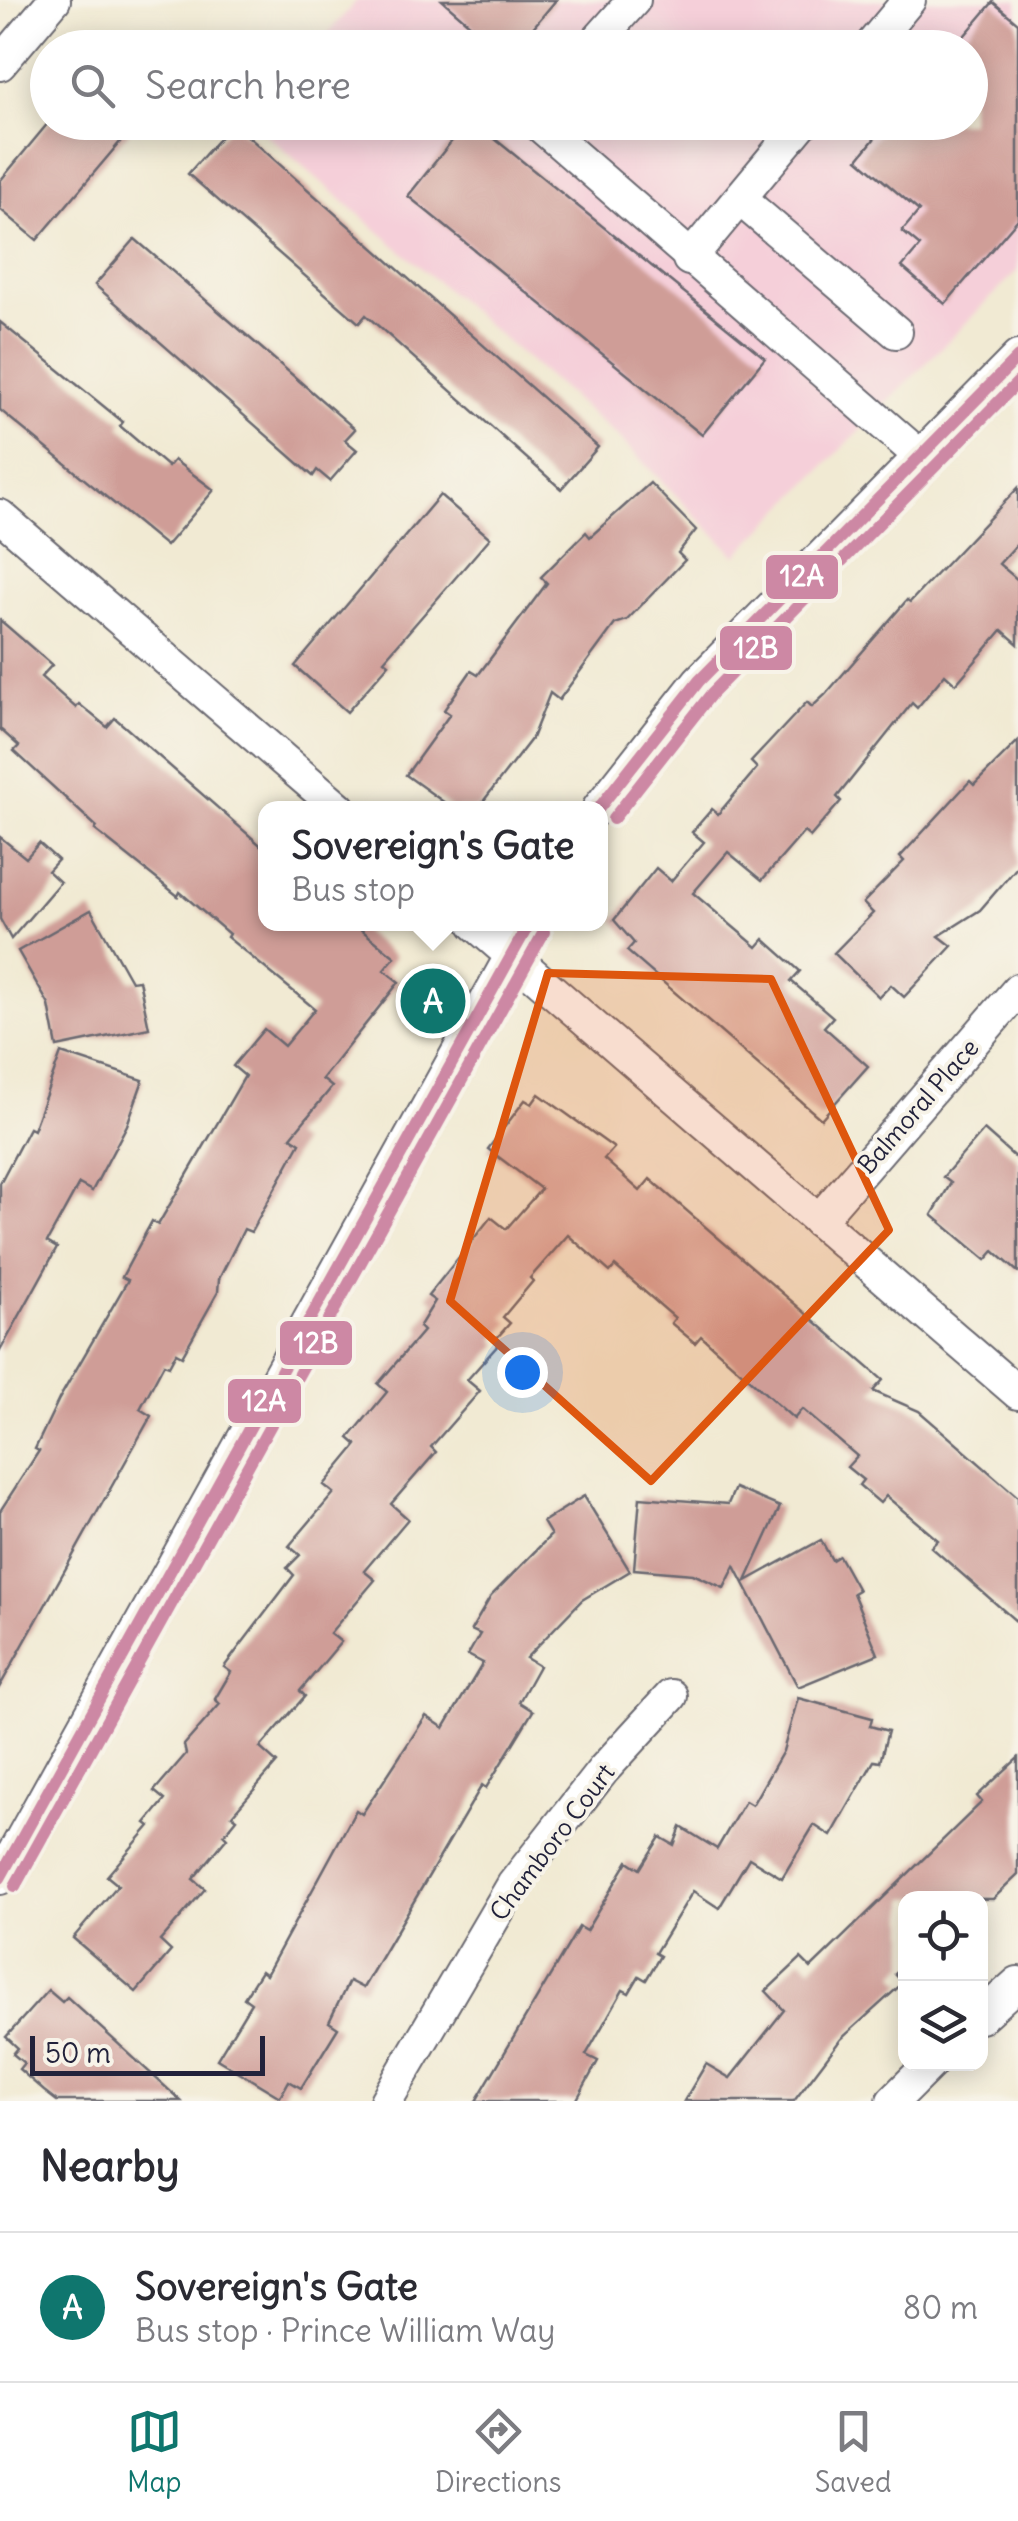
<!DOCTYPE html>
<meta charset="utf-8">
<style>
:root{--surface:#fff;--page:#f7f7f7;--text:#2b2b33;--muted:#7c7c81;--line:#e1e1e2;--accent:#0f766e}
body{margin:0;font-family:Delius,sans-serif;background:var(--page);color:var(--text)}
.controls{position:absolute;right:30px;bottom:30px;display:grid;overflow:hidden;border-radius:20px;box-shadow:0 5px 25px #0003}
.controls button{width:90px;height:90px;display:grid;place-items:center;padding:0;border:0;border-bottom:2px solid var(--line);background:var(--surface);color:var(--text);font:50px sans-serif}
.scale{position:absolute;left:30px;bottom:25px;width:235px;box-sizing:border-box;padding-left:10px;border:5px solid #22223b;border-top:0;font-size:28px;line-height:35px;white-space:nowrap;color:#22223b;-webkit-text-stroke:8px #f7f3e8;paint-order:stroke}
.you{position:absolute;left:522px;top:1372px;width:35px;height:35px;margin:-25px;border:8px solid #fff;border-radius:50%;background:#1a73e8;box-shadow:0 0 0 15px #1a73e833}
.badge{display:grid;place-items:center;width:65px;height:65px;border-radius:50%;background:var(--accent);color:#fff;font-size:32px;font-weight:700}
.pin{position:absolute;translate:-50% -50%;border:5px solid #fff;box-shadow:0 2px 10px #0006}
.popup{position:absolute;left:258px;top:801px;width:350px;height:130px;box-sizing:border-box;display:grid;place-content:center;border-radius:20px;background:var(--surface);filter:drop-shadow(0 2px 8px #0005);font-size:32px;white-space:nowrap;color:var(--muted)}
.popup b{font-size:38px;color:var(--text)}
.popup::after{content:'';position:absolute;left:50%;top:100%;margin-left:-20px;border:20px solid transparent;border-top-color:var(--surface)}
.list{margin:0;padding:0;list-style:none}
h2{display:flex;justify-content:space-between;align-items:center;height:130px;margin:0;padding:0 40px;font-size:42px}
h2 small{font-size:32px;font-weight:400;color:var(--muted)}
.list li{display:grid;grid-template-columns:65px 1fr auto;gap:30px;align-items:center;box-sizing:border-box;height:150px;padding:0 40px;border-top:2px solid var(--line)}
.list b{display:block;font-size:38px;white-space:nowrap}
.list p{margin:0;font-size:32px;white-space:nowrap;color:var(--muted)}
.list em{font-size:32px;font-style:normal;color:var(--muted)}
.icon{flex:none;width:55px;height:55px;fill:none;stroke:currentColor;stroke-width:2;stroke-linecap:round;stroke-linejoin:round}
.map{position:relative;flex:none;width:1018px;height:2101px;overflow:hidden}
.search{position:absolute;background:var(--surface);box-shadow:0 5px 25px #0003;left:30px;right:30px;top:30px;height:110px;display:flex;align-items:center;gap:25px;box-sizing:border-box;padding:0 35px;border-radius:55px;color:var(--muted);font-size:38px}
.sheet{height:280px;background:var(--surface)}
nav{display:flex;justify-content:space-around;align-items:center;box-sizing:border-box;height:140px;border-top:2px solid var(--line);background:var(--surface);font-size:28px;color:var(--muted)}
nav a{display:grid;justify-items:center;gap:5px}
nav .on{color:var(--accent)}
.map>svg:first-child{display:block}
.built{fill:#f5cfd9}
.building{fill:#cf9d97}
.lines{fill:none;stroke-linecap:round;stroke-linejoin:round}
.minor-casing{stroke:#6a6870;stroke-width:36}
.minor{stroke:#fff;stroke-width:32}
.bus-1-casing{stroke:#f7f3e8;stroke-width:20}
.bus-2-casing{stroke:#f7f3e8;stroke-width:20}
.bus-1{stroke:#cd88a4;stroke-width:12}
.bus-2{stroke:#cd88a4;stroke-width:12}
.marked{fill:#de560e;fill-opacity:0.2;stroke:#de560e;stroke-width:8;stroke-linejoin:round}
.labels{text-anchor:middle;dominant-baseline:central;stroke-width:8;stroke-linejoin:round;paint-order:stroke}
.street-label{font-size:25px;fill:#22223b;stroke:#f7f3e8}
.line-badge{stroke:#f7f3e8;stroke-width:4}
.badge-label{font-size:28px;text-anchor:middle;font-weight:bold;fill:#fff}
</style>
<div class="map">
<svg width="1018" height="2101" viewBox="0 0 1018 2101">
<rect width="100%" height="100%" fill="#f7f3e8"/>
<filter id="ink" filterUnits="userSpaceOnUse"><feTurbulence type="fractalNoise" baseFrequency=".01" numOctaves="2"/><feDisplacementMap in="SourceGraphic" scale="20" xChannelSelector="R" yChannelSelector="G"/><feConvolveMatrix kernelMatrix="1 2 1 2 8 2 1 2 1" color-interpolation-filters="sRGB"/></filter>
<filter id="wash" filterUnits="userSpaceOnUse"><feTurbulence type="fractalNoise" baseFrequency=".0048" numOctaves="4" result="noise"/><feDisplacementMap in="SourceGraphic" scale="40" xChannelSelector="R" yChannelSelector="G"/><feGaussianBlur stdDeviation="2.25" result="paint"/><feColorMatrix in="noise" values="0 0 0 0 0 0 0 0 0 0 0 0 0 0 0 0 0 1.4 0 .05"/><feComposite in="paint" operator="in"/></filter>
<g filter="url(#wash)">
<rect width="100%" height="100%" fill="#f1ead3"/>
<path class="built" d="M357,0H1018V270L736,556L621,440L253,123L970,122V48L316,47Z"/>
<g id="blocks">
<g class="building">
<path d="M442,0H556L516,48H497Z"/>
<path d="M993,2L1018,23V219L945,304L902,267L920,246L902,231L919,211L858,159L888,122H970V48H954Z"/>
<path d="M49,122H137L37,240L0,209V181Z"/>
<path d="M467,122H474L765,358L702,435L408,196Z"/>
<path d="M233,123L598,447L561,489L366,315L359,323L188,174Z"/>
<path d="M135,239L355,429L345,440L357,450L330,481L317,470L313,476L95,285Z"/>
<path d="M0,322L123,422L120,426L168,467L174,460L214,490L166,546L0,410Z"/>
<path d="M650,483L696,530L678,553L685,560L627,620L615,624L559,700L550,693L532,738L478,808H452L406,775L450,714L444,710L471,671L478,675L547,583L541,577L586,532L590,537Z"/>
<path d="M1018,488V543L999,564L1018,580V644L1002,630L956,684L945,674L917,708L912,703L837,797L841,801L810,837L804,832L762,880L728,852L693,893L757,947L764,939L800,971L791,981L833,1017L824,1027L868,1066L821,1119L627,951L634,943L614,920L656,868L671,881L704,842L692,832L712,809L718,814L757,768L751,762L807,702L812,707L825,695L907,600L910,602Z"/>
<path d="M440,495L490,538L384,660L389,664L347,712L295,666Z"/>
<path d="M0,620L52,665L41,677L76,708L79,704L107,727L115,718L266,850V924H354L395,957L384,970L399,982L322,1079L332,1087L291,1137L300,1143L251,1232L244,1229L219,1279L218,1292L182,1356L176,1353L169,1366L164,1364L140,1409L151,1416L0,1686V1511L39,1451L35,1449L59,1399L128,1280L122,1277L152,1221L158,1225L245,1076L233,1066L264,1029L284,1046L315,1009L227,937L229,934L180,892L178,896L95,830L97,827L14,751L19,746L0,729Z"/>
<path d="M1018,741V866L980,910L939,936L952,946L904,997L891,985L879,997L834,953L873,913L863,903L904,861L900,857L970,781L974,785Z"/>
<path d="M0,837L26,858L39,843L58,860L48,871L60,882L11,939L0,919Z"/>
<path d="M91,910L131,981L139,980L149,1028L57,1047L49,1005L18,951Z"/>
<path d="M61,1053L143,1080L127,1125L92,1191L79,1184L47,1242L57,1248L0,1351V1183L29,1128L33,1130Z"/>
<path d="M539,1094L614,1148L604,1159L640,1191L650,1179L883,1380L873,1391L919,1411L1018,1497V1623L931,1547L938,1540L886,1496L880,1503L859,1485L863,1480L847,1467L857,1456L802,1409L794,1419L701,1336L695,1343L671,1323L675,1318L615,1266L610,1272L568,1235L530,1278L533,1281L503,1317L510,1323L495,1340L499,1344L467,1380L480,1391L431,1447L436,1452L391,1504L408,1519L364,1571L375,1580L330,1633L341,1642L300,1691L305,1696L260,1748L277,1763L232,1815L237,1819L224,1835L227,1838L193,1879L205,1889L160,1941L171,1951L136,1992L73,1938L118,1885L107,1876L150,1826L146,1823L165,1800L154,1791L186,1754L184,1745L220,1704L215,1699L231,1672L224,1667L294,1575L287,1568L300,1555L289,1546L334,1493L324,1485L357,1445L349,1438L387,1392L378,1384L423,1331L419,1327L435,1301L428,1296L491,1217L506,1229L541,1189L488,1149L525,1100L532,1104Z"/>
<path d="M984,1130L1018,1160V1272L994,1251L986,1260L932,1215L951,1183L943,1177Z"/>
<path d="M735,1488L780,1507L746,1581L821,1540L832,1560L839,1556L858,1590L853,1593L878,1654L798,1687L735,1566L724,1588L693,1574L634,1569L640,1497L728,1504Z"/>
<path d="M584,1496L630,1571L582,1600L526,1658L539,1666L519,1702L533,1711L486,1788L482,1785L363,1988L349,1981L329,2022L338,2028L301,2088L289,2081L280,2097L217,2059L251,2003L244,1998L261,1971L266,1975L356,1810L362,1814L426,1716L444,1728L483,1663L468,1655L480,1634L471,1630L491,1596L551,1535L543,1522Z"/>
<path d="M798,1698L872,1718L870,1726L888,1731L880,1762L874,1761L831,1836L814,1825L782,1878L749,1858L719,1908L693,1891L655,1953L660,1956L646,1980L639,1976L629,1993L623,1990L586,2055L598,2061L576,2101H476L579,1927L586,1931L628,1861L640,1869L660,1837L674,1845L681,1827L717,1849L745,1801L752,1805L783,1751Z"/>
<path d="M1018,1758V1875L993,1899L906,1898V1964L895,1974L903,1983L841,2039L794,2101H684L706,2064L730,2078L784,2010L766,1991L801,1958L811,1968L982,1802L977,1796Z"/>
<path d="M48,1990L62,2002L67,1997L181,2101H57L44,2091L19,2069L24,2063L13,2054L18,2048L6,2037Z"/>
</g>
</g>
</g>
<g filter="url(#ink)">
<use href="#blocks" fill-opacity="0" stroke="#6a6870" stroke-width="2.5"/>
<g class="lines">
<defs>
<g id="minor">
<path d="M591,48L634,0"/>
<path d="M869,48L909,0"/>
<path d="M0,64L54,0"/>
<path d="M536,122L920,456"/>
<path d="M740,199L896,332"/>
<path d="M689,259L803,122"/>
<path d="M0,516L339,808"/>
<path d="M599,808L699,681L1018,357"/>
<path d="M475,924L1018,1393"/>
<path d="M818,1221L1018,990"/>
<path d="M0,1878L529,924"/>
<path d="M980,2017L1018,1983"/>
<path d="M386,2101L513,1885L604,1769L671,1696"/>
<path d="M893,2101L930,2064"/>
</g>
</defs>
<use href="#minor" class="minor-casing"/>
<use href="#minor" class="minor"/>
<defs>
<g id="bus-1">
<path d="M599,808L699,681L1018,357"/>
<path d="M0,1878L529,924"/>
</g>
<g id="bus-2">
<path d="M613,819L712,693L1018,382"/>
<path d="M15,1886L544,932"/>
</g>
</defs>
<use href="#bus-1" class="bus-1-casing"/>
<use href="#bus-2" class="bus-2-casing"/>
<use href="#bus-1" class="bus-1"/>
<use href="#bus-2" class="bus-2"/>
</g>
</g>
<path class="marked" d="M548,973L771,979L889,1230L651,1481L450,1301Z"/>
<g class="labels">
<g class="street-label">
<text transform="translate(918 1106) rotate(-49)">Balmoral Place</text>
<text transform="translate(552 1842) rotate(-53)">Chamboro Court</text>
</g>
</g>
<g class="line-badge">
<rect x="764" y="553" width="76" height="48" rx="10" fill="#cd88a4"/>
<rect x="718" y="624" width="76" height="48" rx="10" fill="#cd88a4"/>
<rect x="278" y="1319" width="76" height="48" rx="10" fill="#cd88a4"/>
<rect x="226" y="1377" width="77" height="48" rx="10" fill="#cd88a4"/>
</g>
<g class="badge-label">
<text x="802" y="586">12A</text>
<text x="756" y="658">12B</text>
<text x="316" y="1353">12B</text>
<text x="264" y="1411">12A</text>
</g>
</svg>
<div class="controls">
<button><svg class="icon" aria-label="locate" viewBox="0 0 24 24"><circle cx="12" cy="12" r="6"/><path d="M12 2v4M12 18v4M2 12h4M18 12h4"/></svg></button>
<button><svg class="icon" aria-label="layers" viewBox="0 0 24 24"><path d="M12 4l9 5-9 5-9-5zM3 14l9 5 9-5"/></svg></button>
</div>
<div class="scale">50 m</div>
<div class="you"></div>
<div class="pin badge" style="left:433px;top:1001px">A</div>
<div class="popup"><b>Sovereign's Gate</b>Bus stop</div>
<div class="search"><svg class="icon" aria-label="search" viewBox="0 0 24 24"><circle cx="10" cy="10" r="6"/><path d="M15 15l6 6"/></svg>Search here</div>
</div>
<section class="sheet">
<h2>Nearby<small></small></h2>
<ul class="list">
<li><span class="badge">A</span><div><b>Sovereign's Gate</b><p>Bus stop · Prince William Way</p></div><em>80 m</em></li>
</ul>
</section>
<nav>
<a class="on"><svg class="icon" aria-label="map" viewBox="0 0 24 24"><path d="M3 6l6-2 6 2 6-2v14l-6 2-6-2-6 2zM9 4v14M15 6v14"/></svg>Map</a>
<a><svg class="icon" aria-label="directions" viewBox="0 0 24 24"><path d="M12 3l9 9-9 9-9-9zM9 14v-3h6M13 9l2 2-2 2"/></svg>Directions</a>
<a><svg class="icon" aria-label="saved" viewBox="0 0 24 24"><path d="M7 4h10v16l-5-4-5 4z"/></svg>Saved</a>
</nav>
